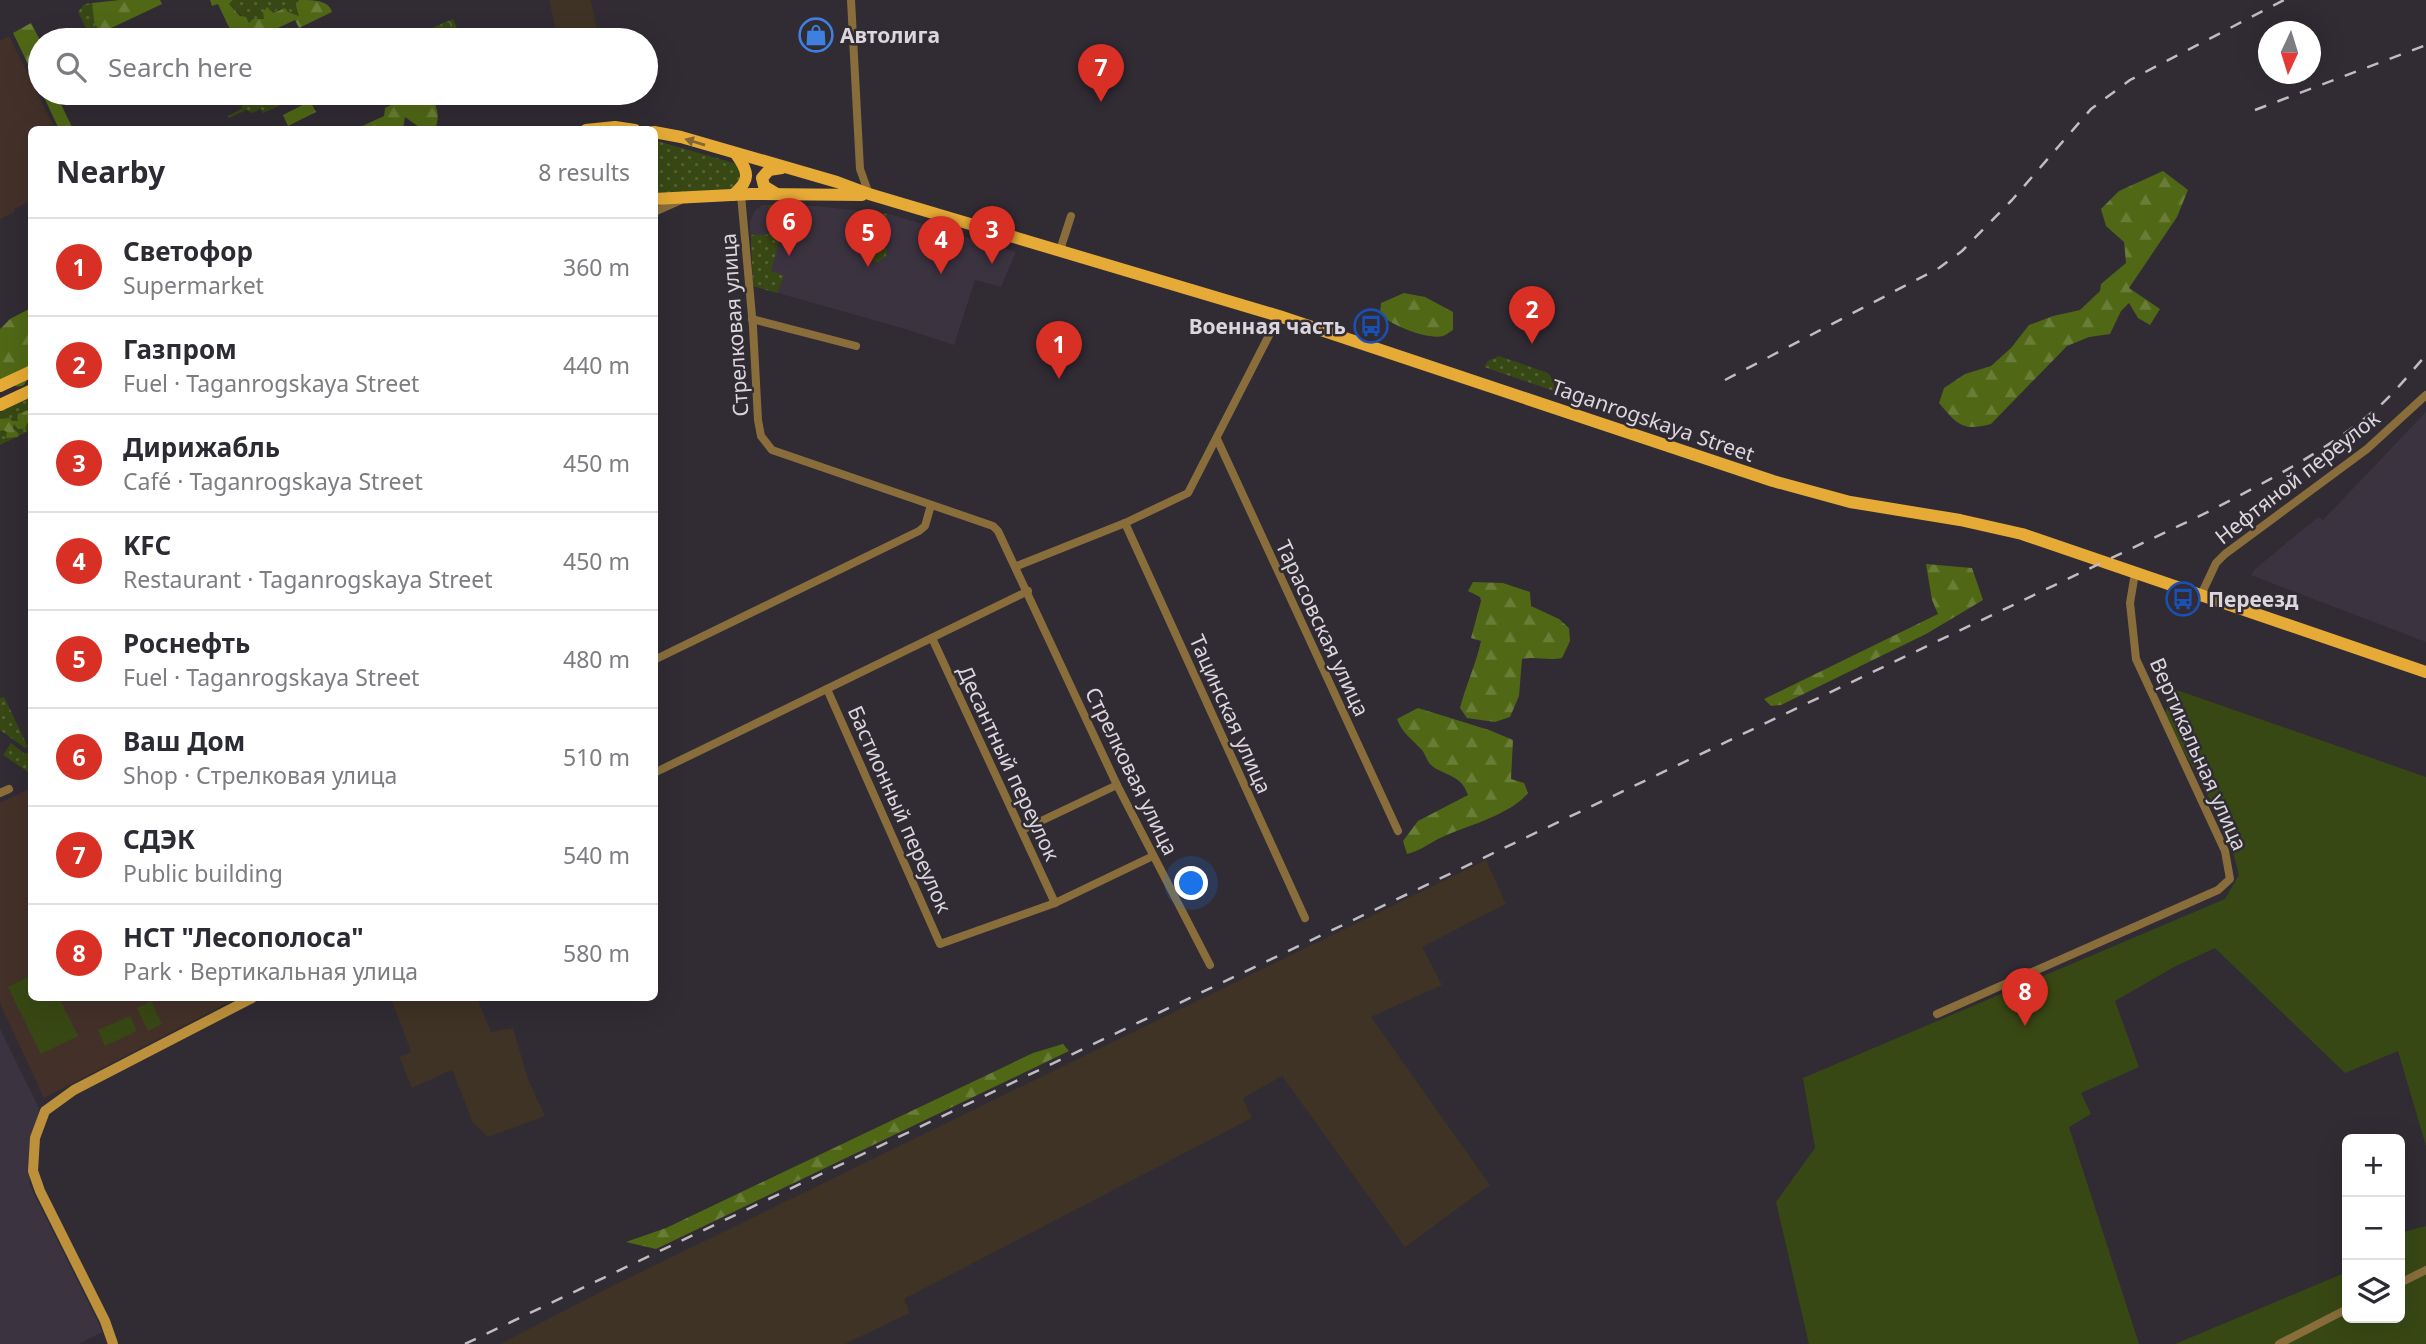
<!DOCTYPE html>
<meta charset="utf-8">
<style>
:root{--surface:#fff;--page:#f7f7f7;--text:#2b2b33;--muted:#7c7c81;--line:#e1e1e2;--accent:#d93025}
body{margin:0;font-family:"Noto Sans",sans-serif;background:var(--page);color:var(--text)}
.controls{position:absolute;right:21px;bottom:21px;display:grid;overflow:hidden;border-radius:10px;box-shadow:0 7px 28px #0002}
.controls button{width:63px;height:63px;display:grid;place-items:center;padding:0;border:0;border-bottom:2px solid var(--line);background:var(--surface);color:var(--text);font:35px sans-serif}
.compass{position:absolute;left:2258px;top:21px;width:63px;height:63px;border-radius:50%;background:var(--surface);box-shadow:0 7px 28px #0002;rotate:184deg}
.you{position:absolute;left:1192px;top:884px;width:24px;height:24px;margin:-18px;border:5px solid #fff;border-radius:50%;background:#1a73e8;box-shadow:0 0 0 10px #1a73e833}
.badge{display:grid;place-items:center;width:46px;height:46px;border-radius:50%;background:var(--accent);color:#fff;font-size:23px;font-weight:700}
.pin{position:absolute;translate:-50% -58px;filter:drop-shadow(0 2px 4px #0008)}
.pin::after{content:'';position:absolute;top:37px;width:24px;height:21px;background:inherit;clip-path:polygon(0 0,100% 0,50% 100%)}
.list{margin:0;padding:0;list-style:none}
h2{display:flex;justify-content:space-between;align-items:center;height:91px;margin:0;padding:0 28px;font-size:30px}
h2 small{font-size:23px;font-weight:400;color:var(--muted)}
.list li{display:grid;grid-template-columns:46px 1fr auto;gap:21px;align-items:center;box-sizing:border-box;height:98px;padding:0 28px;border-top:2px solid var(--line)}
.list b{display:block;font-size:26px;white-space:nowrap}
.list p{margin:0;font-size:23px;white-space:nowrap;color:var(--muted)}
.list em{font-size:23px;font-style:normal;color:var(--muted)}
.icon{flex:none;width:38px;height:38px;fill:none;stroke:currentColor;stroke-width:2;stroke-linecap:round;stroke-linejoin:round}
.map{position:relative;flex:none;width:2426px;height:1344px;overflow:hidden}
.search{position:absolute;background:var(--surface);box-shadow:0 7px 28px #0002;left:28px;top:28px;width:630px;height:77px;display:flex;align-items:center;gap:18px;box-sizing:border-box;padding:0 24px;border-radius:38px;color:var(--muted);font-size:26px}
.panel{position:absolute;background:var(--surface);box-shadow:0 7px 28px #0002;left:28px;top:126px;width:630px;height:875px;border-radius:10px}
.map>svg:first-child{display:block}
.built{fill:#3c3341}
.industrial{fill:#3e3324}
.education{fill:#433129}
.grass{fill:url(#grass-dots)}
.forest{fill:url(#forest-firs)}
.park{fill:url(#park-crowns)}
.garden{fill:#384814}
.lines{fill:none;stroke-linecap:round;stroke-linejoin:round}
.street{stroke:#896e3c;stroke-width:8}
.secondary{stroke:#bd913b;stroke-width:10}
.primary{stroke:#e6ab36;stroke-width:12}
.rail{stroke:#c0bcc2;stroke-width:2.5;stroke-dasharray:12 12;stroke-linecap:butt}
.oneway{fill:#826535}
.labels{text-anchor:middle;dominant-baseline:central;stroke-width:5;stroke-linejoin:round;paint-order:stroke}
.poi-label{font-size:21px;font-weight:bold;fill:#dad6dc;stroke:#312b34;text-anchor:start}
.street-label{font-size:21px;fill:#dad6dc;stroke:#312b34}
</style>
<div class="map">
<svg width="2426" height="1344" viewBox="0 0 2426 1344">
<defs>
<pattern id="grass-dots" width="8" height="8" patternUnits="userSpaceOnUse" patternTransform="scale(1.75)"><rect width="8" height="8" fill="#384814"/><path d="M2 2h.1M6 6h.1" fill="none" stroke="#546236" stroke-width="1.8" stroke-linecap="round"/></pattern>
<pattern id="forest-firs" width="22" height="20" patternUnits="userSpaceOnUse" patternTransform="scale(1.75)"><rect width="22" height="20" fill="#506816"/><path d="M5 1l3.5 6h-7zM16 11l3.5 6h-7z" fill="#697d37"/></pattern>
<pattern id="park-crowns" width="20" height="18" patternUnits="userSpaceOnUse" patternTransform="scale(1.75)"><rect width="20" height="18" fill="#384814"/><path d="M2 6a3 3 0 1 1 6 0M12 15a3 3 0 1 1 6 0" fill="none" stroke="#546236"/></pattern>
</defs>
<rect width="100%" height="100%" fill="#312b34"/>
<g class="built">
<path d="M762,205L815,206L889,214L1016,252L1001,287L975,280L954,345L902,328L753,286L750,221L755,211Z"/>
<path d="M2426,412V642L2251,575L2255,569L2318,517L2323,520Z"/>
<path d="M0,1029L39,1108L29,1184L103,1332L78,1344H0Z"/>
</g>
<g class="industrial">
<path d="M549,0H591L599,40H558Z"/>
<path d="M1486,860L1506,904L1422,947L1442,985L1371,1017L1490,1185L1405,1247L1282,1076L1243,1098L1252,1118L904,1299L910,1313L845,1344H500L612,1286Z"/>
<path d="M391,998H477L491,1032L513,1028L528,1079L545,1116L488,1137L473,1123L452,1070L412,1088L399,1057L411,1052Z"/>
</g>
<g class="education">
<path d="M9,36L55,129L32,130L31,201L14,209L15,212L0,219V40Z"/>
<path d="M31,788L32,998H237L44,1098L0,1003V803Z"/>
</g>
<g class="grass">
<path d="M233,0H299V16L279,9L264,19L249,23L229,4Z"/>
<path d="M92,3L94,21L98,29L105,31L93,36L95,40H92L78,12L84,4Z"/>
<path d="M248,93H260L268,108L301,93H307L263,113L260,109L253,113L246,110L229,118L228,116L241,109L243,104H246L249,97L246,95Z"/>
<path d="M654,140L737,164L742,170L737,189L655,194Z"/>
<path d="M768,205L794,206V219L770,218Z"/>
<path d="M856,211L887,214L888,226L879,232L863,230L857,220Z"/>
<path d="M781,234L771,271L784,276L777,293L753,286L751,235Z"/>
<path d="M866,245H883L887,250L886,256L878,262L866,259L861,249Z"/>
<path d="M1499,356L1548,373L1554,382V391L1484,367L1488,361Z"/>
<path d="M31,397V430L0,445V412Z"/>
<path d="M4,697L28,747L25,748L0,730V698Z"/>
<path d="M11,743L25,754L31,751V774L3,755Z"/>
</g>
<g class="forest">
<path d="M120,0H160L162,4L105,31L98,30L94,21L92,3Z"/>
<path d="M210,0H233L229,4L240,16L246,17L249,23L253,19H264L263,12L267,7L273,13L285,8L288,12L299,16L296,6L299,0C313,0 329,0 332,12L299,28L295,20L252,40H235L218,4L212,6Z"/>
<path d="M31,23L40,40V89L13,33Z"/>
<path d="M42,93H62L57,96L73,129H59Z"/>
<path d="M417,93H431C436,106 441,116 435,129H418L419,127L405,117L403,129H356L384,116L385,108L395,103L404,104Z"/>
<path d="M310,101L316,112L288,126L283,115Z"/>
<path d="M2163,171L2188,190L2177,217L2129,288L2160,309L2150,325L2138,318L2129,303L2121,311L2110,334L2089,337L2067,346L1991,424C1962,432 1957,424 1939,403L1944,388L1965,374L1991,366L2011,348L2029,325L2053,316L2080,310L2100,291L2101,284L2126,263L2124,242L2106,226L2101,209L2119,191Z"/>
<path d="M1404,293L1425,297L1453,312V330C1449,332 1446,335 1443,336C1427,340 1392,325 1380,315L1381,303Z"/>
<path d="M31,308C31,323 36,381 22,386C15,388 7,383 0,381V329L10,319Z"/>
<path d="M31,409V421L27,423L25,429H18L14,424L13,428L19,434L18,437L6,438L7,432L3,430L0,431V419L10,418L12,421H19L17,419L18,414Z"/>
<path d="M1926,564L1972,568L1983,600L1926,634L1781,705L1771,706L1764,699L1938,614L1932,600Z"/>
<path d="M1473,582L1503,583L1530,592L1531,606L1559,619L1569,628L1570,641L1562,658C1547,661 1536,656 1522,659L1519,696L1510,717L1495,722L1467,718L1460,708C1466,685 1476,664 1481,641L1471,638L1481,601L1480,597L1468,591Z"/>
<path d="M1418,708L1489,730L1513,740L1511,779L1524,783L1528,793C1509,816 1465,826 1438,839C1427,845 1419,851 1407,854L1403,841L1418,821L1468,795C1461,773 1442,776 1430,764C1426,759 1425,753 1421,749C1411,738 1402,733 1397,719Z"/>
<path d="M1063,1044L1069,1051L656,1249L626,1242L666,1228L1033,1053Z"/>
</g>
<g class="park">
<path d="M453,19L462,40H431L427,30Z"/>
<path d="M260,93H301L267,108Z"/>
</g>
<g class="garden">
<path d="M2174,689L2426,777V1146L2398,1051L2345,1073L2215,948L2174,967L2115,1001L2139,1067L2081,1093L2091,1114L2069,1127L2139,1344H1809L1776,1202L1815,1148L1803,1078L2225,899L2239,875C2229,825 2189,762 2164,716Z"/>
<path d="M31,975L32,998H59L78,1036L41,1054L8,987Z"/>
<path d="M151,1001L162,1024L148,1031L137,1008Z"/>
<path d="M130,1016L137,1031L105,1046L98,1030Z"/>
<path d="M2426,1226V1344H2175L2347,1272V1318H2400V1233Z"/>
</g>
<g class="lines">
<g class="street">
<path d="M851,0L860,169L869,194"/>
<path d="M741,195L753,327L758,420L761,436L772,450L993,526L998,531L1117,785L1210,965"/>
<path d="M654,212L681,200"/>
<path d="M1060,250L1071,216"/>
<path d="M752,319L856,346"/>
<path d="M1217,439L1398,831"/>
<path d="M1125,523L1305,918"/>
<path d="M1017,566L1125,523L1188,493L1279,316"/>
<path d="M2201,595L2216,563L2225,554L2367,449L2426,395"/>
<path d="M932,638L1055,903"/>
<path d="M654,660L919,531L925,526L931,505"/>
<path d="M827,689L940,944L1055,903L1153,856"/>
<path d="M654,773L1028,591"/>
<path d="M0,793L9,789"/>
<path d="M1022,830L1117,785"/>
<path d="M1937,1014L2218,890L2230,879L2225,851L2136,659L2130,603L2135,573"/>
<path d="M2400,1283L2426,1270"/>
<path d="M2279,1344L2347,1309"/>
</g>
<path class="secondary" d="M113,1344L105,1321L40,1191L33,1171L35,1138L45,1111L74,1090L252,998"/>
<g class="primary">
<path d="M586,130L615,127L635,130"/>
<path d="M654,132L681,137L837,182L869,194L1279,316L1773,481L1850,502L1960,520L2022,534L2426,672"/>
<path d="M777,194L764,186L762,178L769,170L782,168"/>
<path d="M733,195C751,180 749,172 736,154"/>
<path d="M654,199L751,194L862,195"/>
<path d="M0,386L32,371"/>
<path d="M0,405L32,390"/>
</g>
<g class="rail">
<path d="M2255,110L2426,45"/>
<path d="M1725,380L1939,268L1962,251L2012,200L2091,109L2130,80L2284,0"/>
<path d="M465,1344L2210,511C2267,481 2325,452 2375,410C2394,394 2410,373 2426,355"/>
</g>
</g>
<defs><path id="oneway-solid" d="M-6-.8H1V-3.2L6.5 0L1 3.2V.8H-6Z" transform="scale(1.75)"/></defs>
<use class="oneway" href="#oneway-solid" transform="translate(695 142) rotate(-163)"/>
<defs>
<symbol id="shop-ring" viewBox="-11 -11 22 22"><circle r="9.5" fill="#312b34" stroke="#3f7fe0" stroke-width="1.5"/><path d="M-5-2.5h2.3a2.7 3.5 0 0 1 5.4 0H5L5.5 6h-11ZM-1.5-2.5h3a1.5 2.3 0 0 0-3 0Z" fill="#3f7fe0"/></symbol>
<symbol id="bus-ring" viewBox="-11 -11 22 22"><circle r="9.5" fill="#312b34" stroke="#1a4fb4" stroke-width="1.5"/><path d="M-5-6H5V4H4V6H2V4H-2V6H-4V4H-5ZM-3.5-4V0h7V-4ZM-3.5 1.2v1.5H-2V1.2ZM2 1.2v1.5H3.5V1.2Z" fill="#1a4fb4"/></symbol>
</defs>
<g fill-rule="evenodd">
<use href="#shop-ring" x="797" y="16" width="38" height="38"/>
<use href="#bus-ring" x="1352" y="307" width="38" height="38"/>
<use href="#bus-ring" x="2164" y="580" width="38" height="38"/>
</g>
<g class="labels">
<g class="poi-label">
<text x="840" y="35">Автолига</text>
<text x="1346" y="326" text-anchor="end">Военная часть</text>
<text x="2208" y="599">Переезд</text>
</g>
<g class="street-label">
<text transform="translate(734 325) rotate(-94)">Стрелковая улица</text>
<text transform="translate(1653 420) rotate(19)">Taganrogskaya Street</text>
<text transform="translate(2297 477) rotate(-38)">Нефтяной переулок</text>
<text transform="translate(1323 628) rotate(65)">Тарасовская улица</text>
<text transform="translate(1231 714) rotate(66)">Тацинская улица</text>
<text transform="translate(2199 754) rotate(66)">Вертикальная улица</text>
<text transform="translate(1009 763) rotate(65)">Десантный переулок</text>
<text transform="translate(1132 771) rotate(64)">Стрелковая улица</text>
<text transform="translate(900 809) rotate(66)">Бастионный переулок</text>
</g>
</g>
</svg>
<div class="controls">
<button>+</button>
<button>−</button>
<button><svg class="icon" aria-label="layers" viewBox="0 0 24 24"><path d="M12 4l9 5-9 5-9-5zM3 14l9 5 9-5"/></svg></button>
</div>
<svg class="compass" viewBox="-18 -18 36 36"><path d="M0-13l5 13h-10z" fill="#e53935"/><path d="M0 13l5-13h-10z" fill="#7c7c81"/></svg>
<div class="you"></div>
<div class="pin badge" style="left:1059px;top:379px">1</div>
<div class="pin badge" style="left:1532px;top:344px">2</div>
<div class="pin badge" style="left:992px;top:264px">3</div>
<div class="pin badge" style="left:941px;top:274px">4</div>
<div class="pin badge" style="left:868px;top:267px">5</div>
<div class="pin badge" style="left:789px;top:256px">6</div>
<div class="pin badge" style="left:1101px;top:102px">7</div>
<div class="pin badge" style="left:2025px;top:1026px">8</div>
<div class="search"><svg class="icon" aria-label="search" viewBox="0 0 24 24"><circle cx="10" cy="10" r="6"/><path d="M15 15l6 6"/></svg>Search here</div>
<section class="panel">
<h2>Nearby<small>8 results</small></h2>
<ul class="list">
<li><span class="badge">1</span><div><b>Светофор</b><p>Supermarket</p></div><em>360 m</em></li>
<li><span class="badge">2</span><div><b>Газпром</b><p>Fuel · Taganrogskaya Street</p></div><em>440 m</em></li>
<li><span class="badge">3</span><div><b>Дирижабль</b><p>Café · Taganrogskaya Street</p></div><em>450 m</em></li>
<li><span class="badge">4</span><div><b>KFC</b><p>Restaurant · Taganrogskaya Street</p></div><em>450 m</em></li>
<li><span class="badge">5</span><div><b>Роснефть</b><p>Fuel · Taganrogskaya Street</p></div><em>480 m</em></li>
<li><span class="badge">6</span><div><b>Ваш Дом</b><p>Shop · Стрелковая улица</p></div><em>510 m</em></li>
<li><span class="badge">7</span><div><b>СДЭК</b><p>Public building</p></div><em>540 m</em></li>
<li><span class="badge">8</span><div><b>НСТ &quot;Лесополоса&quot;</b><p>Park · Вертикальная улица</p></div><em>580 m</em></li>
</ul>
</section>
</div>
